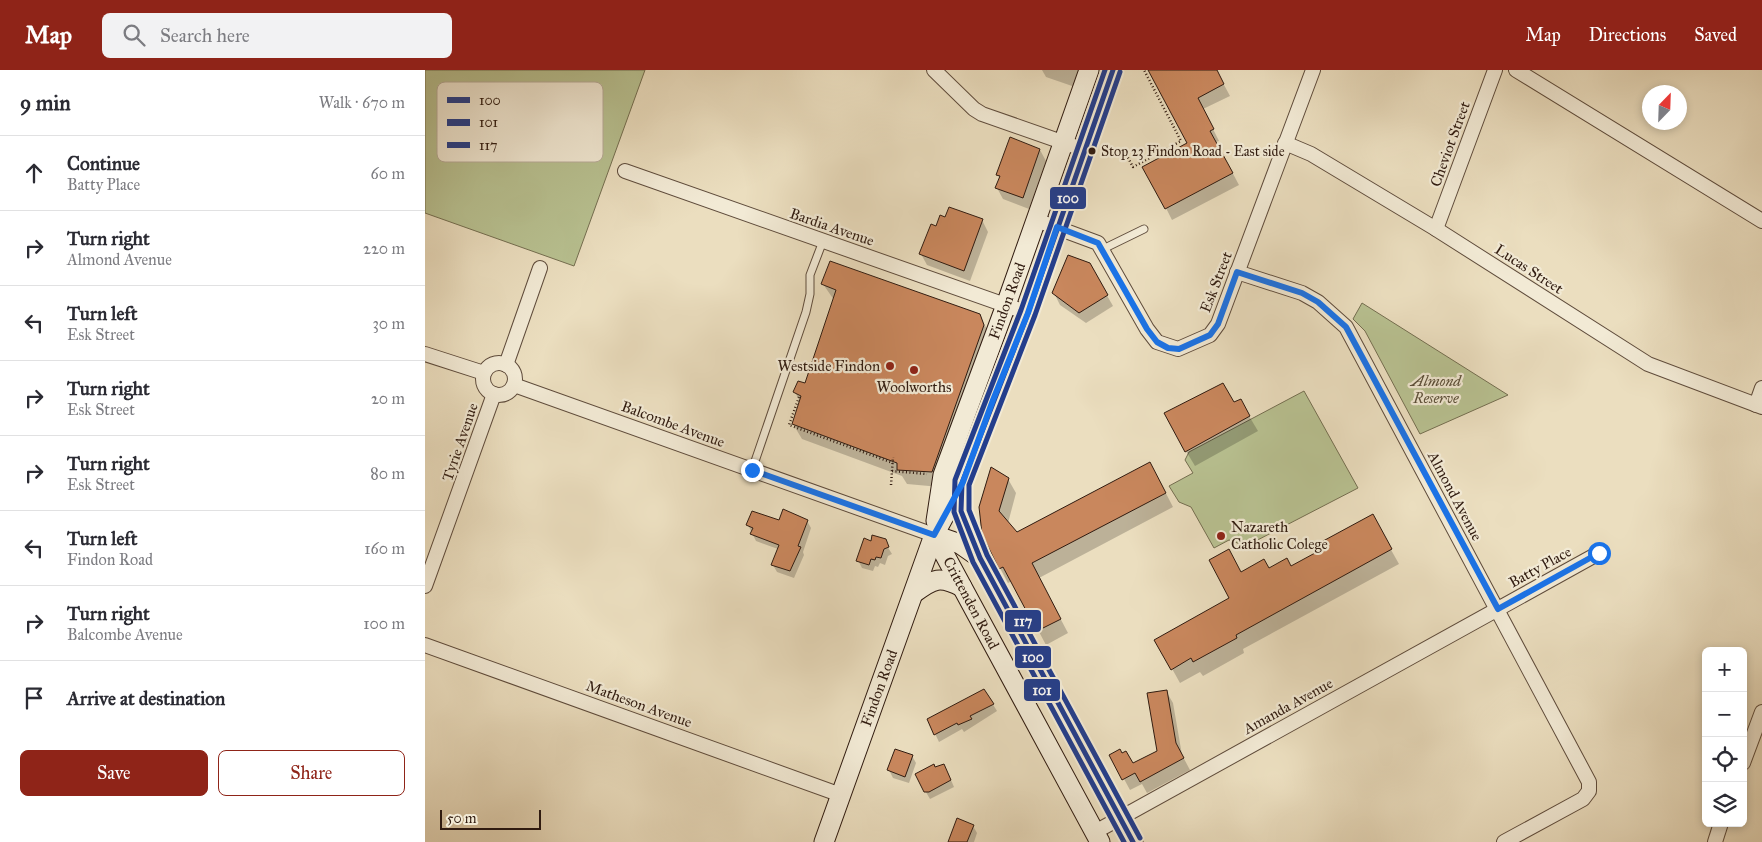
<!DOCTYPE html>
<meta charset="utf-8">
<style>
:root{--surface:#fff;--page:#f2f2f3;--text:#2b2b33;--muted:#7c7c81;--line:#e1e1e2;--accent:#8f2418}
body{margin:0;font-family:"IM FELL Great Primer",serif;background:var(--page);color:var(--text)}
.controls{position:absolute;right:15px;bottom:15px;display:grid;overflow:hidden;border-radius:8px;box-shadow:0 2px 8px #0003}
.controls button{width:45px;height:45px;display:grid;place-items:center;padding:0;border:0;border-bottom:1px solid var(--line);background:var(--surface);color:var(--text);font:25px sans-serif}
.compass{position:absolute;left:1217px;top:15px;width:45px;height:45px;border-radius:50%;background:var(--surface);box-shadow:0 2px 8px #0003;rotate:23deg}
.scale{position:absolute;left:15px;bottom:12px;width:101px;box-sizing:border-box;padding-left:5px;border:2px solid #301b10;border-top:0;font-size:14px;line-height:18px;white-space:nowrap;color:#301b10;-webkit-text-stroke:4px #f2ead5;paint-order:stroke}
.stop{position:absolute;width:15px;height:15px;margin:-11px;border:4px solid #1a73e8;border-radius:50%;background:#fff}
.stop.end{background:#1a73e8;border-color:#fff;box-shadow:0 1px 5px #0008}
.list{margin:0;padding:0;list-style:none}
h2{display:flex;justify-content:space-between;align-items:center;height:65px;margin:0;padding:0 20px;font-size:21px}
h2 small{font-size:16px;font-weight:400;color:var(--muted)}
.list li{display:grid;grid-template-columns:32px 1fr auto;gap:15px;align-items:center;box-sizing:border-box;height:75px;padding:0 20px;border-top:1px solid var(--line)}
.list b{display:block;font-size:19px;white-space:nowrap}
.list p{margin:0;font-size:16px;white-space:nowrap;color:var(--muted)}
.list em{font-size:16px;font-style:normal;color:var(--muted)}
.actions{display:flex;gap:10px;padding:15px 20px}
.actions a{flex:1;padding:11px 0;border:1px solid var(--accent);border-radius:8px;text-align:center;font-size:18px;color:var(--accent)}
.actions .main{background:var(--accent);color:#fff}
.icon{flex:none;width:28px;height:28px;fill:none;stroke:currentColor;stroke-width:2;stroke-linecap:round;stroke-linejoin:round}
.map{position:relative;flex:none;width:1337px;height:772px;overflow:hidden}
header{display:flex;align-items:center;gap:30px;box-sizing:border-box;height:70px;padding:0 25px;background:var(--accent);color:#fff}
header strong{font-size:24px}
nav{display:flex;gap:28px;margin-inline-start:auto;font-size:18px}
.search{width:350px;height:45px;background:var(--page);display:flex;align-items:center;gap:12px;box-sizing:border-box;padding:0 18px;border-radius:8px;color:var(--muted);font-size:19px}
main{display:flex}
aside{flex:1;background:var(--surface)}
.map>svg:first-child{display:block}
.green{fill:#b8c191;stroke:#746e50}
.shadow{fill:#0003}
.building{fill:#c9875d;stroke:#301b10}
.lines{fill:none;stroke-linecap:round;stroke-linejoin:round}
.lane-casing{stroke:#5f4c3c;stroke-width:9}
.street-casing{stroke:#5f4c3c;stroke-width:16}
.secondary-casing{stroke:#301b10;stroke-width:21}
.path{stroke:#301b10;stroke-width:2.5;stroke-dasharray:1 2.5;stroke-linecap:butt}
.lane{stroke:#f2ead5;stroke-width:7}
.street{stroke:#f2ead5;stroke-width:14}
.secondary{stroke:#f2ead5;stroke-width:19}
.bus-1-casing{stroke:#f2ead5;stroke-width:9}
.bus-2-casing{stroke:#f2ead5;stroke-width:9}
.bus-3-casing{stroke:#f2ead5;stroke-width:9}
.bus-1{stroke:#243e8c;stroke-width:5}
.bus-2{stroke:#243e8c;stroke-width:5}
.bus-3{stroke:#243e8c;stroke-width:5}
.route{stroke:#1a73e8;stroke-width:6}
.bus-dot{fill:#301b10;stroke:#f2ead5;stroke-width:2}
.poi-dot{fill:#8f2418;stroke:#f2ead5;stroke-width:2}
.labels{text-anchor:middle;dominant-baseline:central;stroke-width:4.5;stroke-linejoin:round;paint-order:stroke}
.bus-label{font-size:14px;fill:#301b10;stroke:#f2ead5;text-anchor:start}
.street-label{font-size:15px;fill:#301b10;stroke:#f2ead5}
.poi-label{font-size:15px;fill:#301b10;stroke:#f2ead5;text-anchor:end}
.park-label{font-size:15px;font-style:italic;fill:#594d37;stroke:#f2ead5}
.key{fill:#f2ead5;stroke:#b8ac9a;stroke-width:1}
.key-label{font-size:14px;fill:#301b10}
.line-badge{stroke:#f2ead5;stroke-width:2}
.badge-label{font-size:14px;text-anchor:middle;font-weight:bold;fill:#fff}
</style>
<header>
<strong>Map</strong>
<div class="search"><svg class="icon" aria-label="search" viewBox="0 0 24 24"><circle cx="10" cy="10" r="6"/><path d="M15 15l6 6"/></svg>Search here</div>
<nav><a>Map</a><a>Directions</a><a>Saved</a></nav>
</header>
<main>
<aside>
<h2>9 min<small>Walk · 670 m</small></h2>
<ul class="list">
<li><svg class="icon" aria-label="ahead" viewBox="0 0 24 24"><path d="M12 20V5M6 11l6-6 6 6"/></svg><div><b>Continue</b><p>Batty Place</p></div><em>60 m</em></li>
<li><svg class="icon" aria-label="right" viewBox="0 0 24 24"><path d="M7 20v-9h11M14 6l5 5-5 5"/></svg><div><b>Turn right</b><p>Almond Avenue</p></div><em>220 m</em></li>
<li><svg class="icon" aria-label="left" viewBox="0 0 24 24"><path d="M17 20v-9H6M10 6l-5 5 5 5"/></svg><div><b>Turn left</b><p>Esk Street</p></div><em>30 m</em></li>
<li><svg class="icon" aria-label="right" viewBox="0 0 24 24"><path d="M7 20v-9h11M14 6l5 5-5 5"/></svg><div><b>Turn right</b><p>Esk Street</p></div><em>20 m</em></li>
<li><svg class="icon" aria-label="right" viewBox="0 0 24 24"><path d="M7 20v-9h11M14 6l5 5-5 5"/></svg><div><b>Turn right</b><p>Esk Street</p></div><em>80 m</em></li>
<li><svg class="icon" aria-label="left" viewBox="0 0 24 24"><path d="M17 20v-9H6M10 6l-5 5 5 5"/></svg><div><b>Turn left</b><p>Findon Road</p></div><em>160 m</em></li>
<li><svg class="icon" aria-label="right" viewBox="0 0 24 24"><path d="M7 20v-9h11M14 6l5 5-5 5"/></svg><div><b>Turn right</b><p>Balcombe Avenue</p></div><em>100 m</em></li>
<li><svg class="icon" aria-label="arrive" viewBox="0 0 24 24"><path d="M6 21V4h12l-3 4 3 4H6"/></svg><div><b>Arrive at destination</b></div></li>
</ul>
<div class="actions"><a class="main">Save</a><a>Share</a></div>
</aside>
<div class="map">
<svg width="1337" height="772" viewBox="0 0 1337 772">
<rect width="100%" height="100%" fill="#ebdebf"/>
<filter id="stains"><feTurbulence type="fractalNoise" baseFrequency=".004" numOctaves="4"/><feColorMatrix values="0 0 0 0 .2 0 0 0 0 .09 0 0 0 0 .02 0 0 0 .5 -.17"/></filter>
<radialGradient id="worn" r=".72"><stop offset=".6" stop-color="#630" stop-opacity="0"/><stop offset="1" stop-color="#630" stop-opacity=".3"/></radialGradient>
<g class="green">
<path d="M0,0H220L149,196L0,143Z"/>
<path d="M937,233L1083,325L995,364L940,261L928,249Z"/>
<path d="M879,321L933,418L821,476L804,470L789,478L766,437L754,432L744,416L768,403L760,390L764,382Z"/>
</g>
<g class="shadow">
<path d="M617,0H656L650,17L621,7Z"/>
<path d="M724,0H791L805,26L778,39L794,71L791,72L814,115L747,150L741,138L763,73Z"/>
<path d="M615,80L621,91L604,139L578,129L572,118L575,109L573,105Z"/>
<path d="M557,150L563,162L545,211L502,195L496,184Z"/>
<path d="M664,194L688,236L661,253L635,235L629,223Z"/>
<path d="M398,214L554,245L563,261L515,417L482,414L477,406L377,369L368,354L375,332L370,322L381,315L409,230Z"/>
<path d="M815,331L833,361L770,396L761,381L809,334Z"/>
<path d="M733,408L748,437L614,508L643,563L621,575L587,511L583,513L575,498L558,463L583,409L591,423L583,453L592,464Z"/>
<path d="M947,446L974,494L818,579L819,583L778,606L775,602L755,613L731,570L806,529L816,503L866,497L892,483Z"/>
<path d="M382,451L386,458L378,482L379,485L369,508L352,502L348,495L353,479L331,471L323,455Z"/>
<path d="M462,476L467,484L463,486L460,495L455,493L453,497L450,496L448,501L437,498L433,490Z"/>
<path d="M559,620L572,641L539,662L537,659L514,672L503,649Z"/>
<path d="M741,621L748,633L757,685L765,700L722,723L717,714L705,720L686,685L697,684L708,695L733,681Z"/>
<path d="M487,686L491,693L484,713L468,708L464,700Z"/>
<path d="M523,703L529,717L505,729L491,705Z"/>
<path d="M548,756L552,763L549,772H524Z"/>
</g>
<g class="building">
<path d="M723,0H792L799,14L773,28L789,59L785,61L808,103L740,139L717,97L762,73Z"/>
<path d="M585,67L615,79L598,128L570,118L575,106L571,105Z"/>
<path d="M524,137L558,149L539,201L494,184L506,154L511,156L515,145L520,147Z"/>
<path d="M643,185L665,193L683,225L654,243L627,223Z"/>
<path d="M405,191L555,244L559,255L507,402L472,400V393L367,354L376,326L368,322L373,311L380,313L411,220L396,214Z"/>
<path d="M798,313L809,332L816,329L825,346L760,382L739,343Z"/>
<path d="M725,392L741,423L607,493L636,549L612,561L578,497L574,499L557,464L554,437L566,397L584,408L574,441L592,462Z"/>
<path d="M358,439L383,450L373,476L376,477L365,501L346,495L354,475L325,464L328,458L321,455L327,441L354,450Z"/>
<path d="M948,444L967,479L811,565L812,568L768,592L766,588L746,600L729,570L804,528L784,490L804,479L816,502L839,489L844,498L862,488L866,496L890,483L887,477Z"/>
<path d="M447,465L461,469L464,477L459,479L456,488L451,487L450,490L446,489L444,495L431,491L439,468L446,471Z"/>
<path d="M559,619L569,634L545,646L547,649L533,655L532,653L509,665L502,649Z"/>
<path d="M742,620L751,673L759,688L715,712L710,703L697,710L684,685L695,679L697,683L701,681L708,693L732,681L722,623Z"/>
<path d="M470,679L488,685L480,707L462,700Z"/>
<path d="M509,694L510,697L519,694L526,710L504,722H499L490,704Z"/>
<path d="M532,748L549,755L542,772H523Z"/>
</g>
<g class="lines">
<defs>
<g id="lane">
<path d="M678,179L719,159"/>
<path d="M327,400L381,242L385,224V205L398,171"/>
</g>
<g id="street">
<path d="M509,0L549,39L557,44L660,80"/>
<path d="M1091,0L1337,151"/>
<path d="M860,73L886,84L1011,159L1223,294L1337,337"/>
<path d="M200,101L603,243"/>
<path d="M611,150L673,173L722,259L732,272L753,279L785,265L793,254L888,0"/>
<path d="M1011,159L1070,0"/>
<path d="M812,202L877,223L893,232L921,257L1164,712V721L1158,729L1079,772"/>
<path d="M0,284L59,303"/>
<circle cx="74" cy="309" r="16"/>
<path d="M81,295L115,198"/>
<path d="M89,315L509,465"/>
<path d="M1331,335L1337,318"/>
<path d="M0,516L69,324"/>
<path d="M0,575L416,725"/>
<path d="M1318,693L1337,642"/>
<path d="M670,762L1174,483"/>
<path d="M1290,772L1296,753"/>
</g>
<g id="secondary">
<path d="M537,418L536,441L554,487"/>
<path d="M511,451L518,405L581,235L664,0"/>
<path d="M509,465L535,474L555,488L708,772"/>
<path d="M509,465L675,772"/>
<path d="M489,523C509,508 515,506 537,517"/>
<path d="M399,772L509,465L537,413L603,243L688,0"/>
</g>
</defs>
<use href="#lane" class="lane-casing"/>
<use href="#street" class="street-casing"/>
<use href="#secondary" class="secondary-casing"/>
<g class="path">
<path d="M677,78L702,86L708,97L756,71L719,0"/>
<path d="M374,327L364,355L468,393"/>
<path d="M467,401L502,404"/>
<path d="M466,415L468,387"/>
</g>
<use href="#lane" class="lane"/>
<use href="#street" class="street"/>
<use href="#secondary" class="secondary"/>
<defs>
<path id="bus-1" d="M688,0L603,243L537,413L536,441L555,488L708,772"/>
<path id="bus-2" d="M680,0L596,240L530,410L529,442L548,492L699,772"/>
<path id="bus-3" d="M695,2L610,245L544,415V440L562,485L715,768"/>
</defs>
<use href="#bus-1" class="bus-1-casing"/>
<use href="#bus-2" class="bus-2-casing"/>
<use href="#bus-3" class="bus-3-casing"/>
<use href="#bus-1" class="bus-1"/>
<use href="#bus-2" class="bus-2"/>
<use href="#bus-3" class="bus-3"/>
</g>
<g class="lines">
<path class="route" d="M327,400L509,465L538,412L568,330L603,243L632,157L673,173L722,259L732,272L743,278L754,279L785,265L793,254L812,202L877,223L893,232L921,257L1073,539L1174,483"/>
</g>
<circle class="bus-dot" cx="667" cy="81" r="4.5"/>
<g class="poi-dot">
<circle cx="465" cy="296" r="5"/>
<circle cx="489" cy="300" r="5"/>
<circle cx="796" cy="466" r="5"/>
</g>
<g class="labels">
<g class="bus-label">
<text x="676" y="81">Stop 23 Findon Road - East side</text>
</g>
<g class="street-label">
<text transform="translate(1025 74) rotate(-70)">Cheviot Street</text>
<text transform="translate(407 157) rotate(19)">Bardia Avenue</text>
<text transform="translate(1104 199) rotate(33)">Lucas Street</text>
<text transform="translate(791 212) rotate(-69)">Esk Street</text>
<text transform="translate(582 231) rotate(-70)">Findon Road</text>
<text transform="translate(248 354) rotate(20)">Balcombe Avenue</text>
<text transform="translate(35 372) rotate(-71)">Tyrie Avenue</text>
<text transform="translate(1030 426) rotate(62)">Almond Avenue</text>
<text transform="translate(1115 497) rotate(-29)">Batty Place</text>
<text transform="translate(546 533) rotate(62)">Crittenden Road</text>
<text transform="translate(454 618) rotate(-70)">Findon Road</text>
<text transform="translate(214 634) rotate(20)">Matheson Avenue</text>
<text transform="translate(863 636) rotate(-29)">Amanda Avenue</text>
</g>
<g class="poi-label">
<text x="455" y="296">Westside Findon</text>
<text x="489" y="317" text-anchor="middle">Woolworths</text>
<text x="806" y="457" text-anchor="start">Nazareth<tspan x="806" dy="17">Catholic Colege</tspan></text>
</g>
<g class="park-label">
<text x="1011" y="311">Almond<tspan x="1011" dy="17">Reserve</tspan></text>
</g>
</g>
<rect x="12" y="12" width="166" height="80" rx="8" class="key"/>
<rect x="22" y="27" width="23" height="6" fill="#243e8c"/>
<rect x="22" y="49" width="23" height="7" fill="#243e8c"/>
<rect x="22" y="72" width="23" height="6" fill="#243e8c"/>
<g class="key-label">
<text x="54" y="35">100</text>
<text x="54" y="57">101</text>
<text x="54" y="80">117</text>
</g>
<g class="line-badge">
<rect x="624" y="116" width="38" height="24" rx="5" fill="#243e8c"/>
<rect x="579" y="539" width="38" height="24" rx="5" fill="#243e8c"/>
<rect x="589" y="575" width="38" height="24" rx="5" fill="#243e8c"/>
<rect x="598" y="608" width="38" height="24" rx="5" fill="#243e8c"/>
</g>
<g class="badge-label">
<text x="643" y="133">100</text>
<text x="598" y="556">117</text>
<text x="608" y="592">100</text>
<text x="617" y="625">101</text>
</g>
<rect width="100%" height="100%" filter="url(#stains)"/>
<rect width="100%" height="100%" fill="url(#worn)"/>
</svg>
<div class="controls">
<button>+</button>
<button>−</button>
<button><svg class="icon" aria-label="locate" viewBox="0 0 24 24"><circle cx="12" cy="12" r="6"/><path d="M12 2v4M12 18v4M2 12h4M18 12h4"/></svg></button>
<button><svg class="icon" aria-label="layers" viewBox="0 0 24 24"><path d="M12 4l9 5-9 5-9-5zM3 14l9 5 9-5"/></svg></button>
</div>
<svg class="compass" viewBox="-18 -18 36 36"><path d="M0-13l5 13h-10z" fill="#e53935"/><path d="M0 13l5-13h-10z" fill="#7c7c81"/></svg>
<div class="scale">50 m</div>
<div class="stop" style="left:1174px;top:483px"></div>
<div class="stop end" style="left:327px;top:400px"></div>
</div>
</main>
